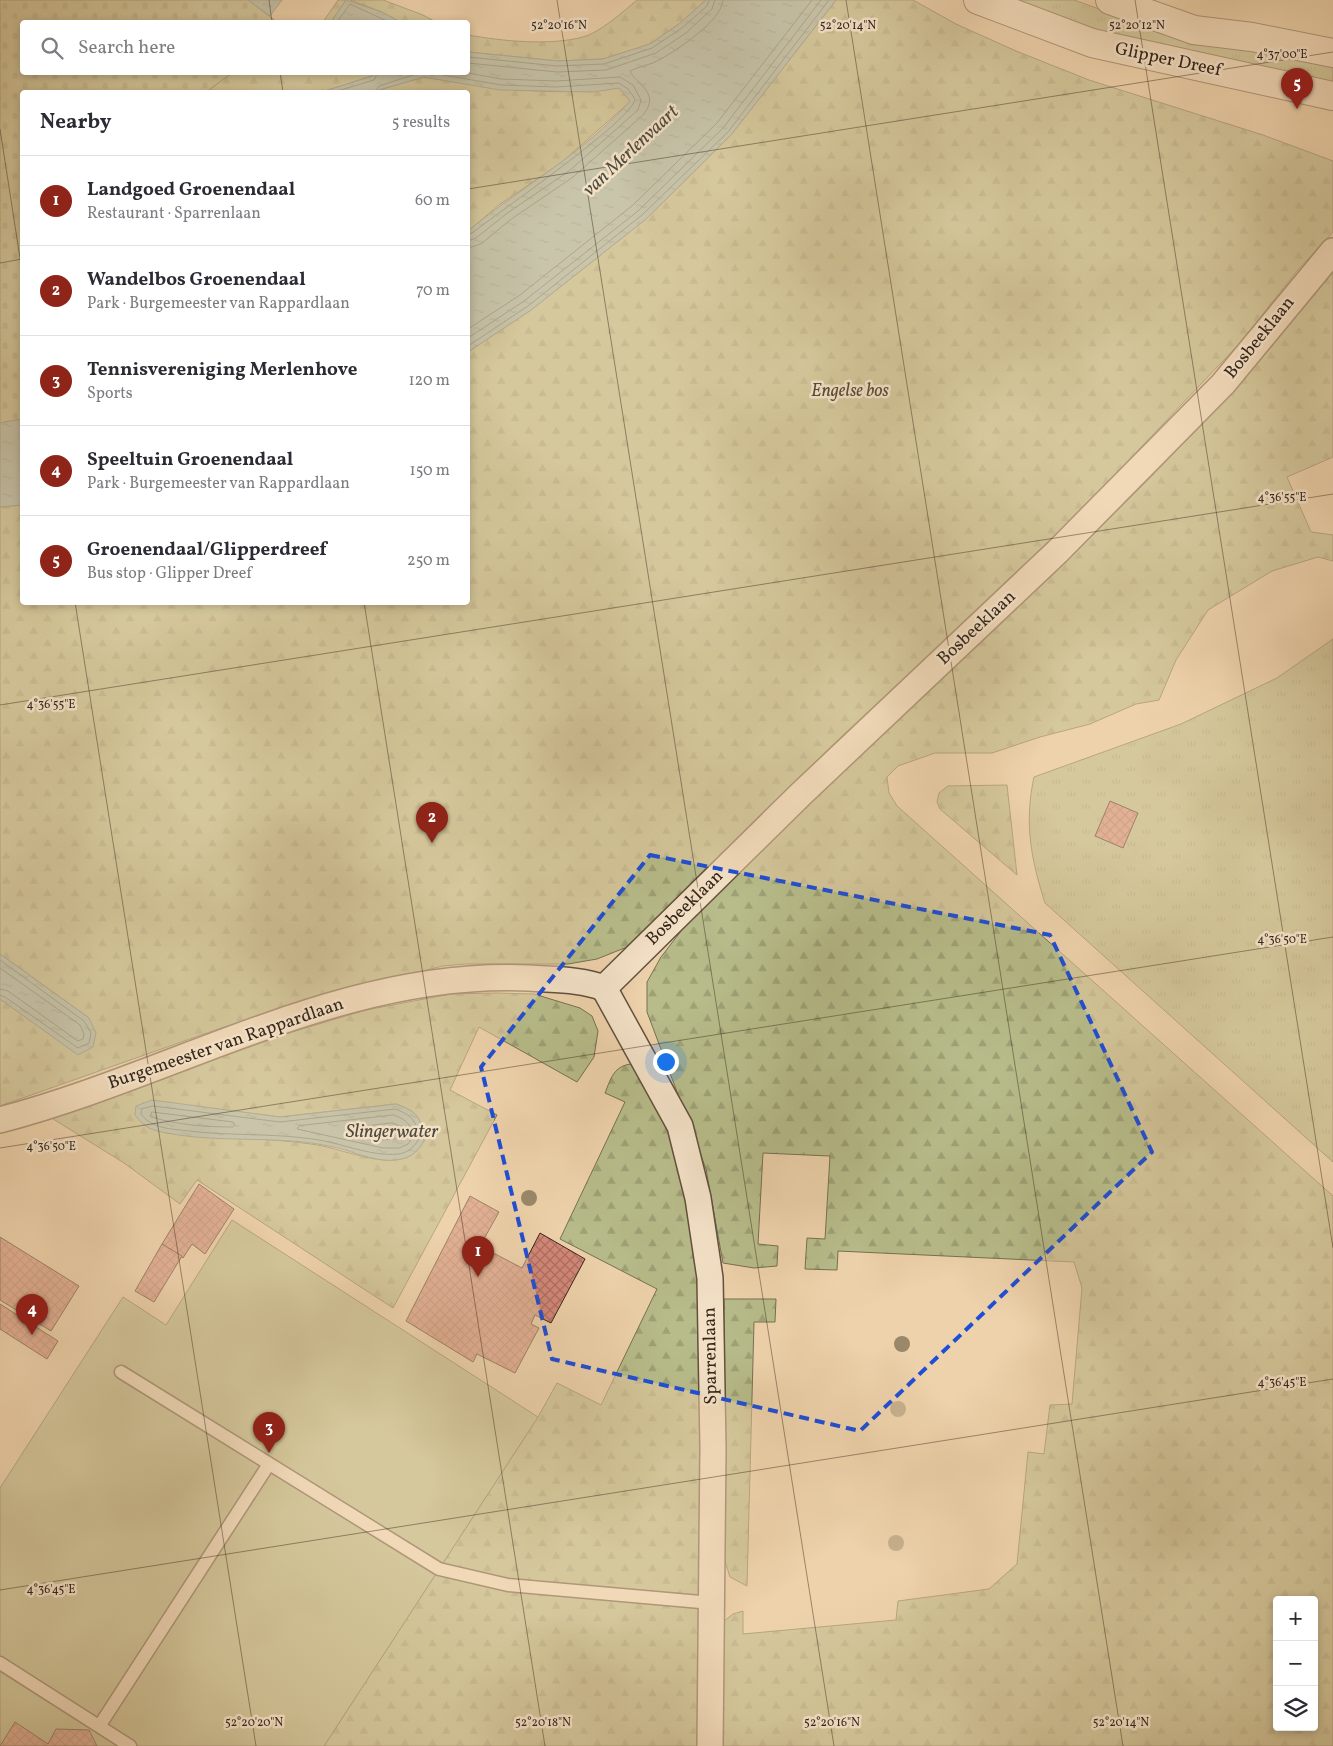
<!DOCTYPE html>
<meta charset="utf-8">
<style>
:root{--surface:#fff;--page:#f7f7f7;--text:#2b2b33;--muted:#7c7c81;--line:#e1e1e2;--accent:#8f2418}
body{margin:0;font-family:Vollkorn,serif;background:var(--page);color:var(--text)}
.controls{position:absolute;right:15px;bottom:15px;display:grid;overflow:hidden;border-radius:5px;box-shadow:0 2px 8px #0003}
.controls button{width:45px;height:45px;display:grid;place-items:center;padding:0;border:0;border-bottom:1px solid var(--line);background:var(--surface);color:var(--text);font:25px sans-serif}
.you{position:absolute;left:665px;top:1061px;width:18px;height:18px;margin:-12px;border:4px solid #fff;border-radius:50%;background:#1a73e8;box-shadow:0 0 0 8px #1a73e833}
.badge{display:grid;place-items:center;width:32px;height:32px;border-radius:50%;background:var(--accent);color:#fff;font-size:16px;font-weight:700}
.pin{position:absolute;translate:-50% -41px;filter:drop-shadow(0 1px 2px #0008)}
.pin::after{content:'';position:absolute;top:26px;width:18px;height:15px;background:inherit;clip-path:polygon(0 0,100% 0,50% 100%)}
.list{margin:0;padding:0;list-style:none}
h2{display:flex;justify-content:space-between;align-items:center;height:65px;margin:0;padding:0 20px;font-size:21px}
h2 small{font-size:16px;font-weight:400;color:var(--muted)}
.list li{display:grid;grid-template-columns:32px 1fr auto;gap:15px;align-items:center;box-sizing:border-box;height:90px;padding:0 20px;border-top:1px solid var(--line)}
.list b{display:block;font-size:19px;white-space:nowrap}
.list p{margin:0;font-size:16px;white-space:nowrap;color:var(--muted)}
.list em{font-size:16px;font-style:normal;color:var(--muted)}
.icon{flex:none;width:28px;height:28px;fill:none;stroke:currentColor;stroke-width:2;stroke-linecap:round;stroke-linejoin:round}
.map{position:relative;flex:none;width:1333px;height:1746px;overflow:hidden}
.search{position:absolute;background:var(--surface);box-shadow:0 2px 8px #0003;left:20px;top:20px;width:450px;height:55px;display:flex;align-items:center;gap:12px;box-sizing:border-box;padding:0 18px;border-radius:5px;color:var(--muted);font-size:19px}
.panel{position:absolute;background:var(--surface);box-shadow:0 2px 8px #0003;left:20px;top:90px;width:450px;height:515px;border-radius:5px}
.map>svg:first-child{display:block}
.grass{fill:url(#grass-tufts);stroke:#767052}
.forest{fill:url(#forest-firs);stroke:#767052;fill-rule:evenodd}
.cemetery{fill:url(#cemetery-stones);stroke:#767052}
.pitch{fill:#b7bc8a;stroke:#767052}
.water{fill:url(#water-ripples);stroke:#717d71}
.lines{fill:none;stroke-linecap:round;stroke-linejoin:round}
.shore{stroke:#676e62;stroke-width:1}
.building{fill:url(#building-cross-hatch);stroke:#352519}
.service-casing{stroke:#63503e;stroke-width:15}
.minor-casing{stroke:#63503e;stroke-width:28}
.tertiary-casing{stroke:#63503e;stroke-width:30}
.service{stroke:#f4e2c8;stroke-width:12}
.minor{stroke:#f4e2c8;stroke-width:25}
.tertiary{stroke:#f4e2c8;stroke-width:28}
.tree{fill:#9a886a}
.marked{fill:none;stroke:#1d4ed8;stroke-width:4;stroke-dasharray:10 6;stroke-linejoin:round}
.ticks{fill:none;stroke:#352519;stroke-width:1;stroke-opacity:0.45}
.labels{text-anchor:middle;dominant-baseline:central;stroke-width:5;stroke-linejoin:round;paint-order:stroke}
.street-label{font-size:18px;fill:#352519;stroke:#f4e2c8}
.park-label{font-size:18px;font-style:italic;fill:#564b35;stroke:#f4e2c8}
.water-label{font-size:19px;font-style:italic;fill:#4e4a3e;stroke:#f4e2c8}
.ticks-label{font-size:12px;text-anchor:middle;fill:#352519;stroke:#f4e2c8;stroke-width:5;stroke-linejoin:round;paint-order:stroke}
</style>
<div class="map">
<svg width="1333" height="1746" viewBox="0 0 1333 1746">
<defs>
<pattern id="grass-tufts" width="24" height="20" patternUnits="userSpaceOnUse" patternTransform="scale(1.25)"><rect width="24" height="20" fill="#b7bc8a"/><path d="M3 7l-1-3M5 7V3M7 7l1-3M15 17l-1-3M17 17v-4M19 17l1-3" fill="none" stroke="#9ea176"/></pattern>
<pattern id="forest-firs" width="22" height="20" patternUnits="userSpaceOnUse" patternTransform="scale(1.25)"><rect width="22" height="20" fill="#b7bc8a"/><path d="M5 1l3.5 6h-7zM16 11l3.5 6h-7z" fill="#9ea176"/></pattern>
<pattern id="cemetery-stones" width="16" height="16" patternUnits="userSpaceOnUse" patternTransform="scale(1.25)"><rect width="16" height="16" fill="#b7bc8a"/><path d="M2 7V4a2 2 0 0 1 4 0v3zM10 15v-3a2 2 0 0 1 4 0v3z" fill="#9ea176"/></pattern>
<pattern id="water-ripples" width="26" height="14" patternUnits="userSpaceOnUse" patternTransform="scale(1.25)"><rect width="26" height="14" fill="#99b7ab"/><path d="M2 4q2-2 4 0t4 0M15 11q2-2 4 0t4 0" fill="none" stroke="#7e958a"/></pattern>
<pattern id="building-cross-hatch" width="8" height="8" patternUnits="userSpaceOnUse" patternTransform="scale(1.25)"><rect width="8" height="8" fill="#d58879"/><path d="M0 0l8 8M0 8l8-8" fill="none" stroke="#ae6f62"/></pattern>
</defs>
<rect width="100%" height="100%" fill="#eed2ab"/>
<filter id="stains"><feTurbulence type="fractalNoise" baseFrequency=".004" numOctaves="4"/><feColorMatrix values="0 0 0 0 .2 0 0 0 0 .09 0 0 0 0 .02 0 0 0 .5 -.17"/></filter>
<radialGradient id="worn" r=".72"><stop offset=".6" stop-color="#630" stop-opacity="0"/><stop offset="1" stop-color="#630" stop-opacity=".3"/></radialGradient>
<g class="grass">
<path d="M1006,0H1074L1186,40L1333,64V83L1153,48Z"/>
<path d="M1333,639V1162L1045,903C1031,859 1024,823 1034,777L1181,724L1277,678Z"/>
</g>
<g class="forest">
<path d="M338,0H346L331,22H323Z"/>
<path d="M350,0H383L423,15L436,22H400L382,12Z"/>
<path d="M637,0H706L679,24L650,44L603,59L558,61L468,52V35C502,41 549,46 583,37C599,33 624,11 637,0Z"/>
<path d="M836,0H913L956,24L1016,51L1089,80L1263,135L1333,161V232L1297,271L1239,344L1049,544L843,735L747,828L658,920L627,947L597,959L568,964H465L443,966L348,989L221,1028L0,1106V999L78,1054L89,1018L0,954V507L22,505V602H468V352L531,310L646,219L731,135Z"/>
<path d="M232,73H373L372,76L322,92H206Z"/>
<path d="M424,77C490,88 552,97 619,88L631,101L562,162L499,205L468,231V92H372Z"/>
<path d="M1333,268V457L1287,477L1311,532L1333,535V561L1318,557L1272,571L1208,610L1176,660L1159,700L1136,704L1090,724L1040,737L992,753H935L898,766L887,777L889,793L897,806L1333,1196V1746H722L724,1621L733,1614L743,1611V1634L896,1620L898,1601L989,1589L1017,1564L1028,1452L1044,1454L1050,1405L1072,1404L1082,1288L1074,1262L838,1251L837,1270L805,1269L807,1238L825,1239L830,1156L763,1153L758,1244L778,1246L777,1266L754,1268L723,1263L706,1169L647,1012V982L661,957L691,918L715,893L1063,564L1148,480L1234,391L1294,312ZM1277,1600H1314V1727H1277Z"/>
<path d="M1007,785L1017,875L940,809L937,802L939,793L948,786Z"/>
<path d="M495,993L534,994L580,1008L592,1016L598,1031L594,1057L577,1082L479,1027L450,1090L497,1115L393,1308L197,1180L180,1204L124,1163L50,1117L292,1032L366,1010L451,994ZM152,1101L280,1117L396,1104C418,1112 421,1117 424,1141C418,1150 413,1157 401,1159C375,1165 338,1147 311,1144C263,1137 215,1139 166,1133Z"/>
<path d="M631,1064L640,1072L672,1137L699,1259L702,1395L698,1746H324L538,1417L557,1383L601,1405L657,1289L560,1239L625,1102L605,1093C611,1078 614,1066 631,1064Z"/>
<path d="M724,1299H776L775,1322H754L747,1586L730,1577L724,1558Z"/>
</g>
<path class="cemetery" d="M0,0H248L277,22H22V72L232,73L206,92H22V254L21,256L22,258V419L0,423Z"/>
<path class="pitch" d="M232,1220L538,1417L324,1746H0V1488L123,1297L166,1325Z"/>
<g class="water">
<path d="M248,0H282L270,16Z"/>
<path d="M346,0L382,12L400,22H331Z"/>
<path d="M706,0H836L731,135L646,219L531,310L468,352V231C521,187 584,153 630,101L619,88L593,92L500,90L424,77L372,92H322L372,76L373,73L468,72V52L558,61L603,59L650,44L679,24Z"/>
<path d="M22,419V505L0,507V423Z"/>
<path d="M0,954L89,1018L96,1033L93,1047L78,1055L0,999Z"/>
<path d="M152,1100L280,1117L396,1104C418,1112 421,1117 424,1141C418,1150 413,1157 401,1159C381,1164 357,1153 338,1148C281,1134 223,1144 167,1133C151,1130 145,1128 135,1115L136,1106Z"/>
</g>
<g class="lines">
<g class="shore">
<path d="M337,22L350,4L389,22"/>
<path d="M468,57L557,66L604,64L652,48L682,28L707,6L709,0"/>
<path d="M468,63L557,72L606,70L656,53L686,33L712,9L715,0"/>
<path d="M426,72L501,85L556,87L619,83L628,89L635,99C633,120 496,214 472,233L468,234"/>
<path d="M463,72L501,79L556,81L620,77L633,85L641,100L638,110L569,171L506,214L476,238L468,241"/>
<path d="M334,92L374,80L378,72"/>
<path d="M375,92L379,86L422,72"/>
<path d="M468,248L481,244L510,220L573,177L643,115C662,92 634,83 630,71C639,66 651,65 659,60C677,50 722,21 723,0"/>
<path d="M468,329L520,295L633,205L717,123L812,0"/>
<path d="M468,338L524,301L638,211L723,128L821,0"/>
<path d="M468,346L528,306L642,215L728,132L829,0"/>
<path d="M0,960L84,1021L91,1033L89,1043L78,1048L5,997L0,995"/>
<path d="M0,968L80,1025L84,1034L83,1039L78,1041L8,991L0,989"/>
<path d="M153,1106L280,1122L395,1109C412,1115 417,1121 419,1139C414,1147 408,1153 398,1154C370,1157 340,1142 312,1139C271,1133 230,1136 189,1131C172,1129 152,1129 141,1114L142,1109Z"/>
<path d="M152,1112L233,1122L235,1125L233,1127C206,1127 178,1125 151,1117Z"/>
<path d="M394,1115C407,1120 412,1125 412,1138L408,1144L399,1148H383L297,1129L299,1126Z"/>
<path d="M393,1123L404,1130L403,1138L383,1140L349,1131L351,1128Z"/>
</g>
</g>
<g class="building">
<path d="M1110,801L1138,813L1123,848L1095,836Z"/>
<path d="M199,1184L234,1209L205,1254L192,1244L183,1258L162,1244Z"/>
<path d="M470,1196L499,1212L480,1246L522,1268L540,1233L585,1259L551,1323L535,1315L531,1324L539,1328L515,1373L477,1354L473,1362L406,1321Z"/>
<path d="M0,1237L79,1286L51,1331L0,1300Z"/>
<path d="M162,1244L182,1256L154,1302L135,1291Z"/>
<path d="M0,1304L58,1341L47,1359L0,1329Z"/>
<path d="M15,1722L48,1744L56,1729L89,1730L97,1746H0Z"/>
</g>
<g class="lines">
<defs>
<g id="service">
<path d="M121,1372L439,1569L508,1585L712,1603"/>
<path d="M0,1663L130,1746"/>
<path d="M100,1725L269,1464"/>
</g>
<g id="minor">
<path d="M604,988L801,794L1057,552L1223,384L1333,251"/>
<path d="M604,988L680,1126L698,1198L710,1278L713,1448L710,1746"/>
<path d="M0,1120C176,1074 343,969 529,978C555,980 580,979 604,988"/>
</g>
<g id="tertiary">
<path d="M978,0L1092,43L1333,96"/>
<path d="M1110,0L1194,30L1252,37L1333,53"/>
</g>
</defs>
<use href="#service" class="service-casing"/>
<use href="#minor" class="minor-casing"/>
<use href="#tertiary" class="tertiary-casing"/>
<use href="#service" class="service"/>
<use href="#minor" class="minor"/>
<use href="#tertiary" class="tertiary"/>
</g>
<g class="tree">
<circle cx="529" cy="1198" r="8"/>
<circle cx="902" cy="1344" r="8"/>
<circle cx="898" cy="1409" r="8"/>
<circle cx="896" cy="1543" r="8"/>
</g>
<path d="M0 0H1333V1746H0ZM650,855L1050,935L1152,1152L860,1431L552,1359L481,1067Z" fill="#eed2ab" fill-opacity=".55" fill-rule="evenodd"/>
<path class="marked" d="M650,855L1050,935L1152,1152L860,1431L552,1359L481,1067Z"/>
<path class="ticks" d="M269,0L272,22M557,0L834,1746M846,0L1123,1746M1135,0L1333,1248M280,72L283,92M0,129L22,271M468,189L1333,52M0,263L22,259M75,602L256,1746M364,602L545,1746M0,705L1333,494M0,1148L1333,937M0,1590L1333,1379"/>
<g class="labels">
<g class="street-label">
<text transform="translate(1168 60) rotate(12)">Glipper Dreef</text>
<text transform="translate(1260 338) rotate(-51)">Bosbeeklaan</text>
<text transform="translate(977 628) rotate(-43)">Bosbeeklaan</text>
<text transform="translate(685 908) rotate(-44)">Bosbeeklaan</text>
<text transform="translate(226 1044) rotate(-19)">Burgemeester van Rappardlaan</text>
<text transform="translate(711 1356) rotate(-91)">Sparrenlaan</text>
</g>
<g class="park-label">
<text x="850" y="391">Engelse bos</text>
</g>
<g class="water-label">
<text transform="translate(631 151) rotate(-43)">van Merlenvaart</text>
<text x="392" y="1132">Slingerwater</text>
</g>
</g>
<g class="ticks-label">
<text x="559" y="29">52°20'16"N</text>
<text x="848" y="29">52°20'14"N</text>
<text x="1137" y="29">52°20'12"N</text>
<text x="1282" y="58">4°37'00"E</text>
<text x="1282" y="501">4°36'55"E</text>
<text x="51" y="708">4°36'55"E</text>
<text x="1282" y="943">4°36'50"E</text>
<text x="51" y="1150">4°36'50"E</text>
<text x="1282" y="1386">4°36'45"E</text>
<text x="51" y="1593">4°36'45"E</text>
<text x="254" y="1726">52°20'20"N</text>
<text x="543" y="1726">52°20'18"N</text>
<text x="832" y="1726">52°20'16"N</text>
<text x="1121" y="1726">52°20'14"N</text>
</g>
<rect width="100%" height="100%" filter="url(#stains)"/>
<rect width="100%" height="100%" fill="url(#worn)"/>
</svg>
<div class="controls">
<button>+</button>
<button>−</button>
<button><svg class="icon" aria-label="layers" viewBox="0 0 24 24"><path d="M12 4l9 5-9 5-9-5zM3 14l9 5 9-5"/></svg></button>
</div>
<div class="you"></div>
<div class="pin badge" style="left:478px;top:1277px">1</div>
<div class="pin badge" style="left:432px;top:843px">2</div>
<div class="pin badge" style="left:269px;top:1453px">3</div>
<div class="pin badge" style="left:32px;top:1335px">4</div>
<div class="pin badge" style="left:1297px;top:109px">5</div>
<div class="search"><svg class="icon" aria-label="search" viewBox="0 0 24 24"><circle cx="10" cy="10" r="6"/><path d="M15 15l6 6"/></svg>Search here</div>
<section class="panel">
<h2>Nearby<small>5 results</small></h2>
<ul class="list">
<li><span class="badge">1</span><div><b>Landgoed Groenendaal</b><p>Restaurant · Sparrenlaan</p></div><em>60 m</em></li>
<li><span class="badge">2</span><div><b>Wandelbos Groenendaal</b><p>Park · Burgemeester van Rappardlaan</p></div><em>70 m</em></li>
<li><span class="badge">3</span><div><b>Tennisvereniging Merlenhove</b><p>Sports</p></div><em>120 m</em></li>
<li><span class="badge">4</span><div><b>Speeltuin Groenendaal</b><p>Park · Burgemeester van Rappardlaan</p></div><em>150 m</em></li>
<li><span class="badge">5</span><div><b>Groenendaal/Glipperdreef</b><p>Bus stop · Glipper Dreef</p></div><em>250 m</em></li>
</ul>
</section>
</div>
